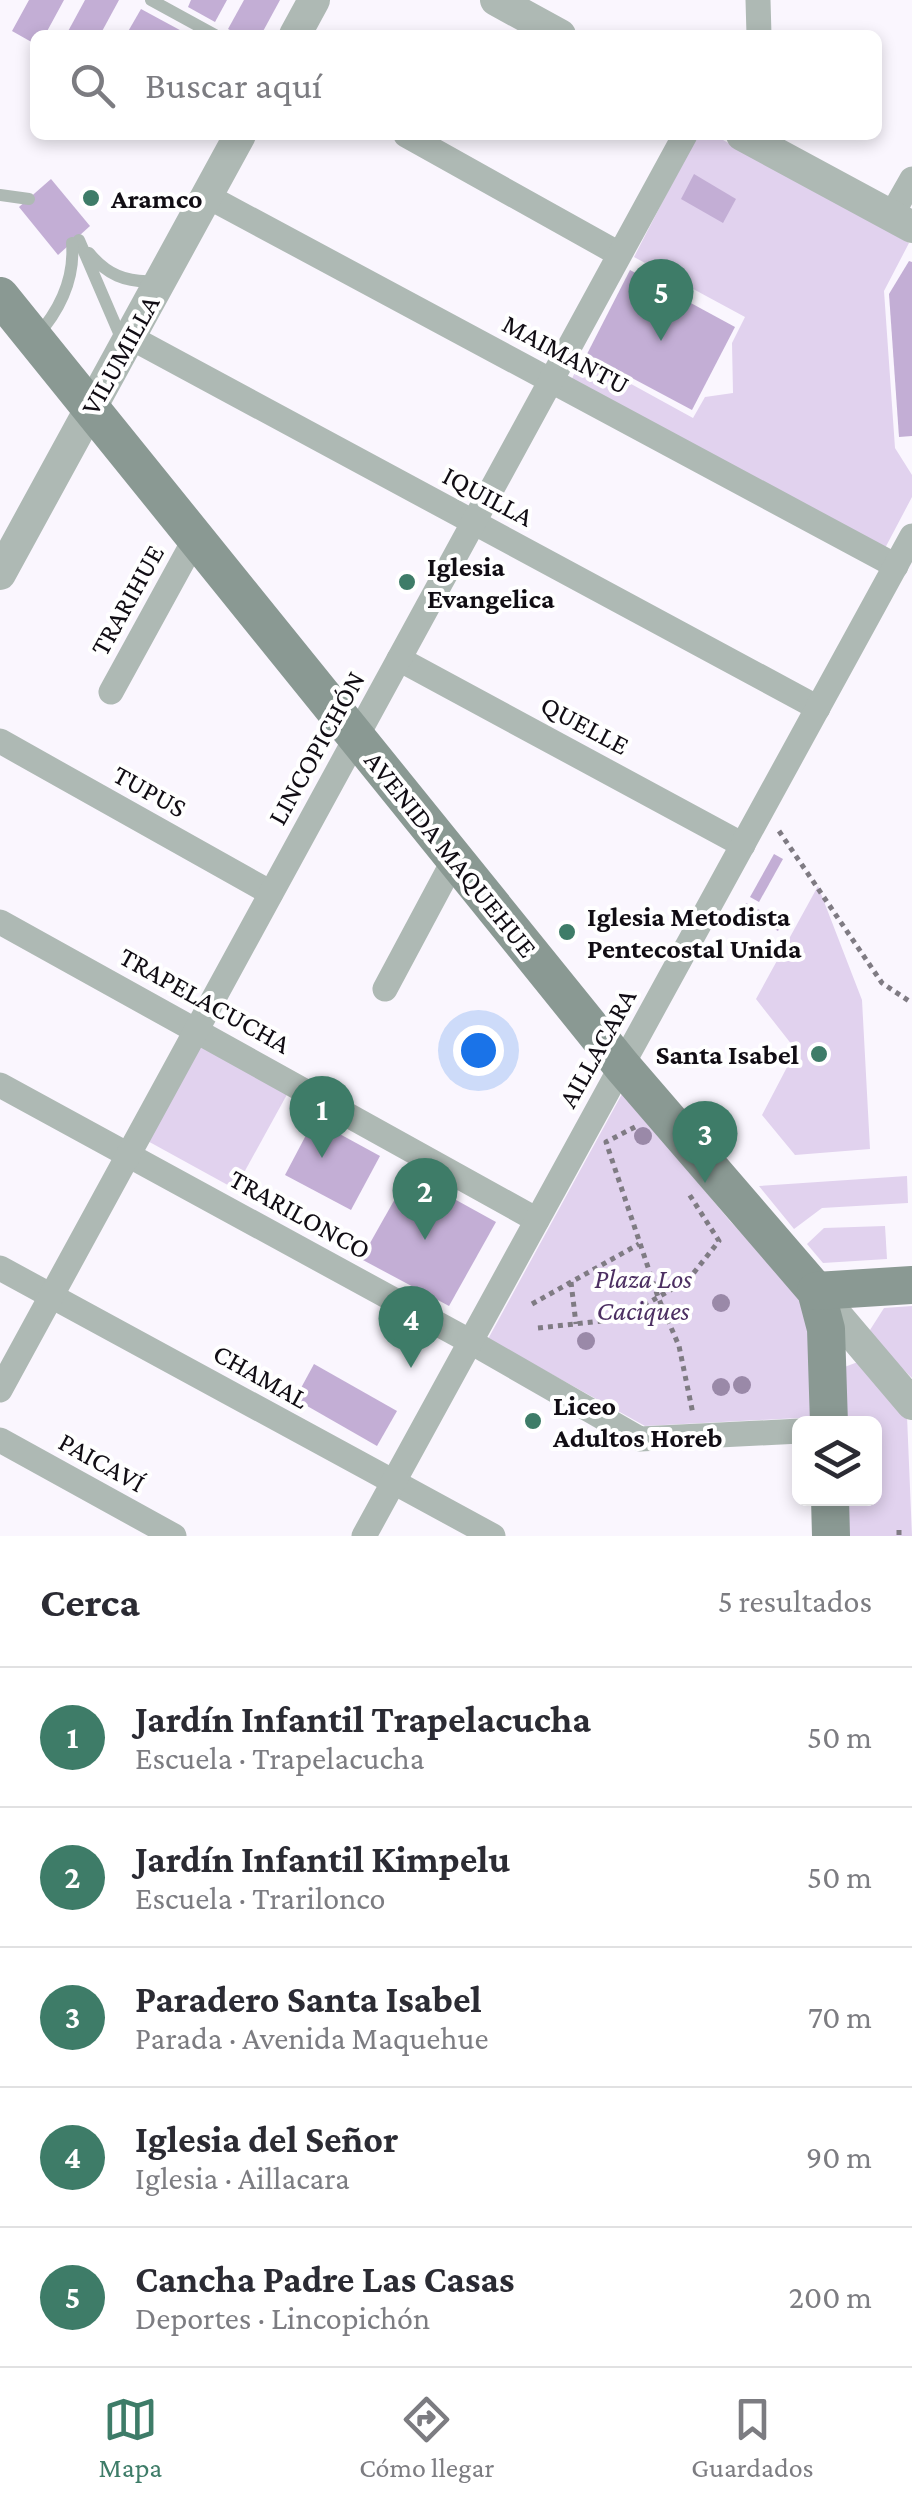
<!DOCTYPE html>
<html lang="es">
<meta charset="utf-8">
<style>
:root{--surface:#fff;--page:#f7f7f7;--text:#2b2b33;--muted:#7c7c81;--line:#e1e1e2;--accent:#3e7c68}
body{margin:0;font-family:"Crimson Pro",serif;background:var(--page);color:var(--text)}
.controls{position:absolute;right:30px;bottom:30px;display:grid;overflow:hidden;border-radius:15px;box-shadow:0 5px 15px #0003}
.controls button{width:90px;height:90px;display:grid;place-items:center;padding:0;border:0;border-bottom:2px solid var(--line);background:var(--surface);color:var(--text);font:50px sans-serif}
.you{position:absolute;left:478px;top:1050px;width:35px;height:35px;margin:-25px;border:8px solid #fff;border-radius:50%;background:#1a73e8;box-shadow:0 0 0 15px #1a73e833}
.badge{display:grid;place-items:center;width:65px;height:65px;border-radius:50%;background:var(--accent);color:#fff;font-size:32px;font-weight:700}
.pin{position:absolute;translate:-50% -82px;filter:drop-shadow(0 2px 5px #0008)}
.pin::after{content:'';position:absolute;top:52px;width:35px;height:30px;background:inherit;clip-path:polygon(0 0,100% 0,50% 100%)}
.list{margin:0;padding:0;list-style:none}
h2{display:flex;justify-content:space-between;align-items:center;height:130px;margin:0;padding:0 40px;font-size:42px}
h2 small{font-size:32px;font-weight:400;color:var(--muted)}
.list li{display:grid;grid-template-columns:65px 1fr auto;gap:30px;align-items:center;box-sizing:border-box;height:140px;padding:0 40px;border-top:2px solid var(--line)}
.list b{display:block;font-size:38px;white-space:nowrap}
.list p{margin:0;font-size:32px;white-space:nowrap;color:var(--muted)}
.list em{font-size:32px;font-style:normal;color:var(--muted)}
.icon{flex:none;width:55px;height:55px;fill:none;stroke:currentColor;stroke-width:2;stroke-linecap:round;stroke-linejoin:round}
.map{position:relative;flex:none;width:912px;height:1536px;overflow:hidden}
.search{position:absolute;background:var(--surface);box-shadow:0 5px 15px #0003;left:30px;right:30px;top:30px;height:110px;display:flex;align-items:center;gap:25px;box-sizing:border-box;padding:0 35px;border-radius:15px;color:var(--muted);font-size:38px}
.sheet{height:830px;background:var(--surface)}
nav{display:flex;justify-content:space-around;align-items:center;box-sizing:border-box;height:140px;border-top:2px solid var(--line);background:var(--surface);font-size:28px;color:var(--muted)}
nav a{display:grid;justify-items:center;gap:5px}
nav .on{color:var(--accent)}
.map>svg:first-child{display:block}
.green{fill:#e1d2ee}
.building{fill:#c3aed5}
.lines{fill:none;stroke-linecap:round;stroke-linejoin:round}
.path{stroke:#7f7b83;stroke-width:5;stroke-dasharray:5 5;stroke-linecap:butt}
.service{stroke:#aeb9b4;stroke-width:12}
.minor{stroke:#aeb9b4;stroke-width:25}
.tertiary{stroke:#aeb9b4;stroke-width:32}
.secondary{stroke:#8a9993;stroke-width:38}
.tree{fill:#9a89a8}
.poi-dot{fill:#3e7c68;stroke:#fff;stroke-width:4}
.labels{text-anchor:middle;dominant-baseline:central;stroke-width:8;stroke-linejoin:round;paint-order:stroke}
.poi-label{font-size:28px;font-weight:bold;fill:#110d14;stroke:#fff;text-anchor:start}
.street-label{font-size:28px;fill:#110d14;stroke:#fff}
.park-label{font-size:28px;font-style:italic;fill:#4c2f62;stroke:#fff}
</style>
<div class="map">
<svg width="912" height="1536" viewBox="0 0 912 1536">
<rect width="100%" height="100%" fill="#faf6fe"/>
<g class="green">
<path d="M697,135H714L909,243L884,291L895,448L912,475V497L883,552L570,383L582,357L693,418L705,397L733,393L732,343L745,317L634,257Z"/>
<path d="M818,886L862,1000L870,1149L795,1155L762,1115L796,1050L756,999Z"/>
<path d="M198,1039L290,1089L235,1189L144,1139Z"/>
<path d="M623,1092L730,1221L807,1303L817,1417L645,1426L488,1339Z"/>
<path d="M907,1176L908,1203L822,1208L794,1229L759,1186Z"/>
<path d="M885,1226L887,1259L823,1263L807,1244L824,1228Z"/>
<path d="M912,1306V1378L873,1340L870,1330L884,1308Z"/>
<path d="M866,1359L907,1416L912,1536H847L845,1499L874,1498V1424L841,1423L839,1369Z"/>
</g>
<g class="building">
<path d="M29,0H64L45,35H35V44L12,31Z"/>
<path d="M85,0H119L100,35H66Z"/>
<path d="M191,0H227L215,22L188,7Z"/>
<path d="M244,0H280L261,35H239L228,29Z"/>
<path d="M141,9L189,35H126Z"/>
<path d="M694,174L736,199L723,223L681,199Z"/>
<path d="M51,179L90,226L58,255L19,207Z"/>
<path d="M909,261L912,262V436L899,437L889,294Z"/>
<path d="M630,270L735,327L692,410L587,354Z"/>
<path d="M774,854L783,859L759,902L750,897Z"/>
<path d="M746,903L783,922L778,931L741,912Z"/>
<path d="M314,1120L380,1156L351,1210L285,1175Z"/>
<path d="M409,1174L496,1222L449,1306L361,1259Z"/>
<path d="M314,1364L397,1411L377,1446L295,1399Z"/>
</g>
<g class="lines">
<g class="path">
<path d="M779,831L882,983L912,1003"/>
<path d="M635,1127L606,1142L658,1297L679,1346L693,1414"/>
<path d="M571,1282L576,1324"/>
<path d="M532,1304L639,1244"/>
<path d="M538,1328L620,1319L688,1280L719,1241L689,1194"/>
<path d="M899,1530V1536"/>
</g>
<g class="service">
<path d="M151,0L215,35"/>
<path d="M0,195L29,199"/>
<path d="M79,240L122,340"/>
<path d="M89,253C106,274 126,283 154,281"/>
<path d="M36,337C60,310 75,279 72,243"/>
</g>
<g class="minor">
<path d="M758,0L759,35"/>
<path d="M406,135L619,254"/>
<path d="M207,196L896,566"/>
<path d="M891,216L912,179"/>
<path d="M130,337L818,708"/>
<path d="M399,659L743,845"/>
<path d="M111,692L196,537"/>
<path d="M0,741L271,893"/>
<path d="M0,922L537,1220"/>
<path d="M385,989L455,858"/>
<path d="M0,1085L471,1342L640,1439L800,1431"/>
<path d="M0,1268L493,1536"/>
<path d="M0,1390L685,135"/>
<path d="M0,1440L174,1536"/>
<path d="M364,1536L912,536"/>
</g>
<g class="tertiary">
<path d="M496,0L560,35"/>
<path d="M295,35L314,0"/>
<path d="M742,135L912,227"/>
<path d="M0,574L240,135"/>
<path d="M816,1291L912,1404"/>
</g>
<g class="secondary">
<path d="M0,296L622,1066L816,1291L826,1329L829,1424"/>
<path d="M816,1291L912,1285"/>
<path d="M830,1498L831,1536"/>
</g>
</g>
<g class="tree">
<circle cx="643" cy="1136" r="9"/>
<circle cx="721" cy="1303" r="9"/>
<circle cx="586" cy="1341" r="9"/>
<circle cx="742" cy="1385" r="9"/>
<circle cx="721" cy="1387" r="9"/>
</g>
<g class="poi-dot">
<circle cx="91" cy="198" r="10"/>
<circle cx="407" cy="582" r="10"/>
<circle cx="567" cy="932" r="10"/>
<circle cx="819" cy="1054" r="10"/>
<circle cx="533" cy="1421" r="10"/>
</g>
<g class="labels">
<g class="poi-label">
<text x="111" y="198">Aramco</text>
<text x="427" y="566">Iglesia<tspan x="427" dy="32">Evangelica</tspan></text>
<text x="587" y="916">Iglesia Metodista<tspan x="587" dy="32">Pentecostal Unida</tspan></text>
<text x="799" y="1054" text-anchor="end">Santa Isabel</text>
<text x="553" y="1405">Liceo<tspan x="553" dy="32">Adultos Horeb</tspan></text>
</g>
<g class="street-label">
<text transform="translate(566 354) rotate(28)">MAIMANTU</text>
<text transform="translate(120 355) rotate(-61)">VILUMILLA</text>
<text transform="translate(488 496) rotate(28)">IQUILLA</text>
<text transform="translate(127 600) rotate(-61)">TRARIHUE</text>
<text transform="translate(585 725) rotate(28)">QUELLE</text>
<text transform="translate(316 748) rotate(-61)">LINCOPICHÓN</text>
<text transform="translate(150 791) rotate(29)">TUPUS</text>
<text transform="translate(451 854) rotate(51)">AVENIDA MAQUEHUE</text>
<text transform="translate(205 1000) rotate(29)">TRAPELACUCHA</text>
<text transform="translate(597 1048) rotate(-61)">AILLACARA</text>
<text transform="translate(300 1214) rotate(29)">TRARILONCO</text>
<text transform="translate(261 1376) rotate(29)">CHAMAL</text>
<text transform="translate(102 1462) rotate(29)">PAICAVÍ</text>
</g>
<g class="park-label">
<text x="643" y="1278">Plaza Los<tspan x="643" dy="32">Caciques</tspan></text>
</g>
</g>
</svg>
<div class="controls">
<button><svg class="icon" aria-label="layers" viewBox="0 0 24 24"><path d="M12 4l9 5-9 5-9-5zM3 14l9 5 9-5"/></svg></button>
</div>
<div class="you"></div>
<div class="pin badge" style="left:322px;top:1158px">1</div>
<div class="pin badge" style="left:425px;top:1240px">2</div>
<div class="pin badge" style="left:705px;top:1183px">3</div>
<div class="pin badge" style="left:411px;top:1368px">4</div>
<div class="pin badge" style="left:661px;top:341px">5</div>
<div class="search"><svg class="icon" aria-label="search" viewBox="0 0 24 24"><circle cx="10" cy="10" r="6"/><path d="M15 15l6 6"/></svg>Buscar aquí</div>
</div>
<section class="sheet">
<h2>Cerca<small>5 resultados</small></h2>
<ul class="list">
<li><span class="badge">1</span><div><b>Jardín Infantil Trapelacucha</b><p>Escuela · Trapelacucha</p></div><em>50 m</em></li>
<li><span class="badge">2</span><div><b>Jardín Infantil Kimpelu</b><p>Escuela · Trarilonco</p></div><em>50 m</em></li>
<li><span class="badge">3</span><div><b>Paradero Santa Isabel</b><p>Parada · Avenida Maquehue</p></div><em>70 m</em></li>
<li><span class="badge">4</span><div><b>Iglesia del Señor</b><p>Iglesia · Aillacara</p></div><em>90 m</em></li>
<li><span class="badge">5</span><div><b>Cancha Padre Las Casas</b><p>Deportes · Lincopichón</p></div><em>200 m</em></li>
</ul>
</section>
<nav>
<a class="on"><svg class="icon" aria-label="map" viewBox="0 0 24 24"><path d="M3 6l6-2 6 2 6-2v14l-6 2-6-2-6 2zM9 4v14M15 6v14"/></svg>Mapa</a>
<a><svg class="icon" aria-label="directions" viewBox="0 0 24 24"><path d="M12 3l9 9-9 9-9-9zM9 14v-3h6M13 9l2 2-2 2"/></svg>Cómo llegar</a>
<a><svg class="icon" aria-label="saved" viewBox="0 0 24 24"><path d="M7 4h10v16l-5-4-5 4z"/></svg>Guardados</a>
</nav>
